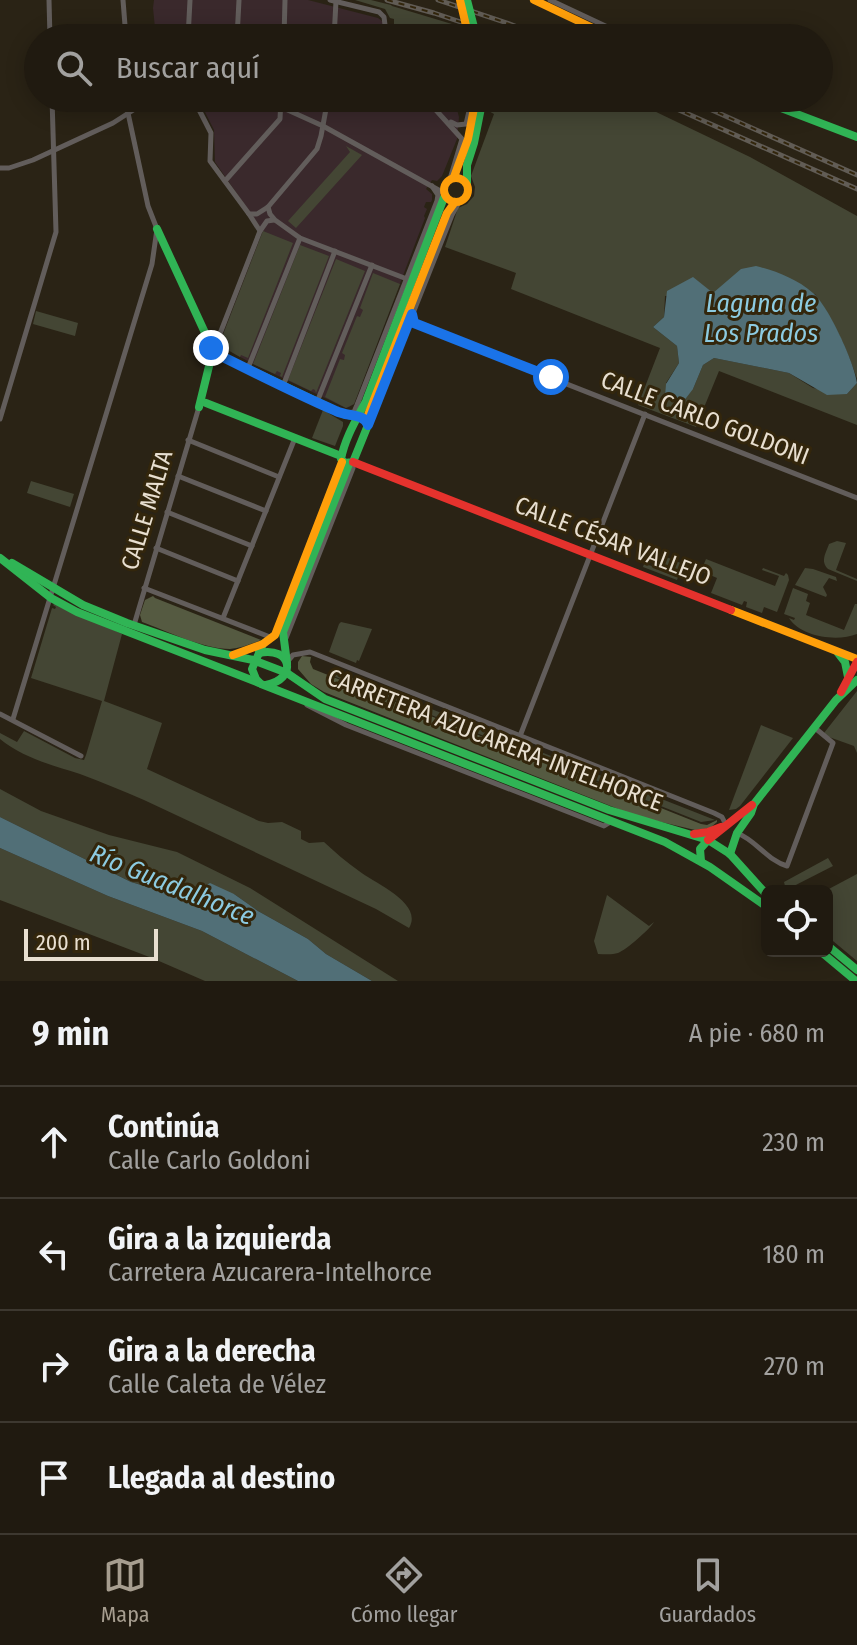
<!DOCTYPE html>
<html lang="es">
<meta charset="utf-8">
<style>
:root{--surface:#201a10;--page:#282319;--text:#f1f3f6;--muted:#a2a19f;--line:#3d3830;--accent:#a69d8f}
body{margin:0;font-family:"Fira Sans Condensed",sans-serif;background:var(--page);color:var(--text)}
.controls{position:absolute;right:24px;bottom:24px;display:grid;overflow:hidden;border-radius:12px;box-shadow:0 4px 20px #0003}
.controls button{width:72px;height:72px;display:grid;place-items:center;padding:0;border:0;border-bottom:2px solid var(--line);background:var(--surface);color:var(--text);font:40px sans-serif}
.scale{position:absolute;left:24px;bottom:20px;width:134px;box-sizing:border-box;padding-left:8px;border:4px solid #e8dfd0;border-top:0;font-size:22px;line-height:28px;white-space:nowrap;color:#e8dfd0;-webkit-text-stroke:6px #33260c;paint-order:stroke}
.stop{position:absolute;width:24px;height:24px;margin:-18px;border:6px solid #1a73e8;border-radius:50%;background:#fff}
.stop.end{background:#1a73e8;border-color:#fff;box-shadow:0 2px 8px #0008}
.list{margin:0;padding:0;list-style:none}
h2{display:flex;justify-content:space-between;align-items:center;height:104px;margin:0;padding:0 32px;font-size:34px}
h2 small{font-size:26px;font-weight:400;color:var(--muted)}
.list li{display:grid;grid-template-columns:52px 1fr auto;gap:24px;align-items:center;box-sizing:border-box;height:112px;padding:0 32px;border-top:2px solid var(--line)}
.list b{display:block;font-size:30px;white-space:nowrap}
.list p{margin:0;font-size:26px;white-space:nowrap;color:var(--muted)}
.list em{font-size:26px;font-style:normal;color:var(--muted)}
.icon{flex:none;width:44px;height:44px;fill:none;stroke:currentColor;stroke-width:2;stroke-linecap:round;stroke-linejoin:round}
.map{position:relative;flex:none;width:857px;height:981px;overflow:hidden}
.search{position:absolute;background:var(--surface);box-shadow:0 4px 20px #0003;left:24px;right:24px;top:24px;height:88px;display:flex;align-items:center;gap:20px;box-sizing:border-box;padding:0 28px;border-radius:44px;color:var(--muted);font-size:30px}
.sheet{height:552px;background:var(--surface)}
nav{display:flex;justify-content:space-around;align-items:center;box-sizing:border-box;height:112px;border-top:2px solid var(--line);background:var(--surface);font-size:22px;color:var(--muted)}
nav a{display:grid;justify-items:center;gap:4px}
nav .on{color:var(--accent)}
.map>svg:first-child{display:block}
.commercial{fill:#3a292c}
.green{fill:#444634}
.forest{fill:#555a41}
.water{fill:#516f77}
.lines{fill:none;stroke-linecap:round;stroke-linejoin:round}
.street{stroke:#625d5b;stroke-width:5}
.fast{stroke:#30b455;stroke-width:8}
.slow{stroke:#ff9f0a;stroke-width:8}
.jam{stroke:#e5322d;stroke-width:8}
.rail-casing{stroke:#615c55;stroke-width:5}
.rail{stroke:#33260c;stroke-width:2;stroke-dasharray:6;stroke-linecap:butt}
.fast-bridge{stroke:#30b455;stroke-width:8}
.slow-bridge{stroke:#ff9f0a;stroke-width:8}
.route{stroke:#1a73e8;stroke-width:10}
.labels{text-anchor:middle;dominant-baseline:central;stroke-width:6;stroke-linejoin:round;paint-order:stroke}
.street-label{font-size:24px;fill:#e8dfd0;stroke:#33260c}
.water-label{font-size:26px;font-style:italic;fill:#8ccbe1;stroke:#33260c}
</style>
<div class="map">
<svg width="857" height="981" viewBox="0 0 857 981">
<rect width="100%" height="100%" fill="#2a2315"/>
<g class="commercial">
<path d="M154,0H308L378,18L390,27L417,33L416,38H156L153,8Z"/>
<path d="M198,98H454L459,117L457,139L442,176L437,181L432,180L426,189L432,194V200L431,202H426L424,207L427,209L424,216L425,218L354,404L349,407L346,408L253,364L219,345L263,231L215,162L214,130Z"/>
</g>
<g class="green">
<path d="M355,0H371L391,5L392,6L462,27L465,38H416V33L390,27V25H394V19L390,18L385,9Z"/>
<path d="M486,98H627L750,157L857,216V379C847,349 833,319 815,294L726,283L713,294L665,296L664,317L653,327L677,346L679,363L666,383L693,389L703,365L714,358L789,373L813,388L847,394L857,383V425L719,371L696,427L638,405L660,348L511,289L516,273L445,247L458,208L467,204L474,196L475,187L471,176L494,114L485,109Z"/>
<path d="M346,146L362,155L296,228L288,221L350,152Z"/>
<path d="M263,231L293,243L248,358L241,355L240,357L219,345Z"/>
<path d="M300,245L329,256L282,377L280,376L281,373L277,371L275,374L253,364Z"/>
<path d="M336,259L365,271L316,393L315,390L313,389L311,391L288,380Z"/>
<path d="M373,273L400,284L354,404L346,408L325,397L340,359L344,360L345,355L342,353L357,316L360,317L363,310L360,308Z"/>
<path d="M36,311L78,323L75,336L33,324Z"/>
<path d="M323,410L343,422V426L335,446L312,438Z"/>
<path d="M31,481L74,494L70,507L27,493Z"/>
<path d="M837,541L846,543L836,570L857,579V581L828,569C820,561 826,553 829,544Z"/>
<path d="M657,553L683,564L677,580L643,567L644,564L652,566Z"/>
<path d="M706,559L775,586L779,576L762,570L763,568L784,576L786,573L788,575L789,580L777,612L764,607L762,613L746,607L747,602L744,601L742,605L711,593L717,578L701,571Z"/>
<path d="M805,568L813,569L836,577L837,581L829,578L823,587L827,595L826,597L795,585Z"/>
<path d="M793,588L808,594L806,601L810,603L806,615L844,630L855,604H857V634C837,642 801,637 789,618L794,620L795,618L784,614Z"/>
<path d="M55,603L122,634L104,701L162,723L147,769L259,821L268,823L282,822L301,831V839L309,843L324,842C335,852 346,862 359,871C374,883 424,903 409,928L376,909L144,800C123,791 102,782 80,774C52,765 23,758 0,739V733L17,742L24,731L75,758L84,760L86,755L102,701L31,678L52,608L55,609L56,607L53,605Z"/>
<path d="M341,622L372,629L359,661L357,660L356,663L329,652L339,624Z"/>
<path d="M335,671L650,795V797L653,798L654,796L715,820L701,822L333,676Z"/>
<path d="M857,691V753L854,746L829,737L824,733Z"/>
<path d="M761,725L793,738L740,806L736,809L729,810Z"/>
<path d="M0,789L41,811L109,835L177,852L250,888L398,981H372L326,954L308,939L258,911L234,894L186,898L131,882L0,817Z"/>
<path d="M0,848L108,896L202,931L298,981H205L152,958L0,900Z"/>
<path d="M828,858L833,866L786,890L784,882Z"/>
<path d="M857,874V961L827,936V891H825Z"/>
<path d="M607,895L649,926L654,922C650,929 626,950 618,953C612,955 604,954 598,954L594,941Z"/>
</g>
<g class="forest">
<path d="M153,596L155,598L261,640C251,644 241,648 230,649C203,649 167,631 142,622L140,615L145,600Z"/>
<path d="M302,656L311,657L310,662L313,669L701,824L707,825L717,820V822L710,828L695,830L636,816L324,692L311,684L298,669V662Z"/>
</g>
<g class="water">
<path d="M756,266C776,271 797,279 813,293C828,305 855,364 857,383L847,394L827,395L789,373L714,358L703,365L693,389L683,402L665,397L666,384L679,363L677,346L653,327L664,317L667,291L693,277L713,293L741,269Z"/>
<path d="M0,817L131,882L185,898L210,883L234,894L258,911L308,939L326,954L372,981H298L202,931L108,896L0,848Z"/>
</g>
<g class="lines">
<g class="street">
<path d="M49,0L50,38"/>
<path d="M123,0L126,38"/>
<path d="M330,0L379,12L384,17L385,25L382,38"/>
<path d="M550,0L614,30L622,38"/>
<path d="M188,38L190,0"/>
<path d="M237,38L239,0"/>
<path d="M284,38L285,0"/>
<path d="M334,38L336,1"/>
<path d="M193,98L211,133L210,161L249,214H257L268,207L317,149L321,136L328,98"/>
<path d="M243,98L281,107L323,126L444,193"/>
<path d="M425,98L462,139L450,179"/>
<path d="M451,122L457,125L466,124L472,98"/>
<path d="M0,168H9L33,160L113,123L138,107L174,98"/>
<path d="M225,181L280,119L281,98"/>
<path d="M268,207L270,214L275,220L300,238L407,279"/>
<path d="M249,214L260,231"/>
<path d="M412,314L414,323L419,326L857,498"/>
<path d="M214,349L260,231L267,221L274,220"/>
<path d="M248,368L300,238"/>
<path d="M283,386L335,251"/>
<path d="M317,402L372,265"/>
<path d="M346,413L354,412L357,405L437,201L438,195L432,186"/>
<path d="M0,419L56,232L52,98"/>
<path d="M369,424L452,215L459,202"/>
<path d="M188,440L279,477"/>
<path d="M178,476L266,511"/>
<path d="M167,512L252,546"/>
<path d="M156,548L238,581"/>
<path d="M144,588L270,637"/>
<path d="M223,618L295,438"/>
<path d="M134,625L199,407"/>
<path d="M286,638L353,468V462"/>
<path d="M287,662L293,655L310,652L714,813L722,817L726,825"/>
<path d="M307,705L346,725L604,826L612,821"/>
<path d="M0,714L81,756"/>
<path d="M13,719L152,264L157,229L148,206L128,113L129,98"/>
<path d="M520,736L645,414"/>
<path d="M737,833C756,840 768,861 787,866L833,743L815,728"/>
</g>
<g class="fast">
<path d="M755,98L857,137"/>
<path d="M467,183V165L474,143L483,98"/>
<path d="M157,229L213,350L221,356L343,414L358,417"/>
<path d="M206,403L341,456"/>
<path d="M199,407L213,350"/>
<path d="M358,417L366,420L368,425L353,462L345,463L341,459C345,438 356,420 366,401L445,195"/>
<path d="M0,558L51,598L77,612L259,683"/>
<path d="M12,563L83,605L127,623L205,650L253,660"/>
<path d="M263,644L252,669L256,679L261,684L665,842L710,867L767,907"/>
<path d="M259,653C292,646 298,679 266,685"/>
<path d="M838,653L845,662L848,677"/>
<path d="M253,660L287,673L325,699L609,810L708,840L730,854L767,895"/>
<path d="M287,663L283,632L349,464"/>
<path d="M730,854L737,833L751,813L754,804L836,700L857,680"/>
<path d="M701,861L700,849L708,840"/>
<path d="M827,945L857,970"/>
<path d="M820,951L856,981"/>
</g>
<g class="slow">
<path d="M534,0L614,38"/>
<path d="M454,177L468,139L476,98"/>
<circle cx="456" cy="190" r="12"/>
<path d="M366,420L447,213L455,202"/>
<path d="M731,610L857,659"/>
<path d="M233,655L263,644L275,635L342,462"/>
</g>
<g class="jam">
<path d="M353,462L731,610"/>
<path d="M841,692L857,662"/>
<path d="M694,834L708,832L721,827"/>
<path d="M708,840L752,805"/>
</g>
<defs>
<g id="rail">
<path d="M387,0L434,13L508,38"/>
<path d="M438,0L504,22L546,38"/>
<path d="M652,98L857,189"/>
<path d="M685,98L857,175"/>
</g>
</defs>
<use href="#rail" class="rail-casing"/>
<use href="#rail" class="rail"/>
<path class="fast-bridge" d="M467,0L476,35"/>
<path class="slow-bridge" d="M460,0L468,34"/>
</g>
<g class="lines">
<path class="route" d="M211,348L221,356C259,375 297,394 336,411C348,417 364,413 368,425L412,314L414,323L551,377"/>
</g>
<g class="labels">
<g class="street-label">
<text transform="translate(705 418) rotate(21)">CALLE CARLO GOLDONI</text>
<text transform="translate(147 510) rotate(-73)">CALLE MALTA</text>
<text transform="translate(613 541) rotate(21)">CALLE CÉSAR VALLEJO</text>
<text transform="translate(495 740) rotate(21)">CARRETERA AZUCARERA-INTELHORCE</text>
</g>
<g class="water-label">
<text x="761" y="303">Laguna de<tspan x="761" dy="30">Los Prados</tspan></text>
<text transform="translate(172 885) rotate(22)">Río Guadalhorce</text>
</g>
</g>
</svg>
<div class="controls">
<button><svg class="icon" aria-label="locate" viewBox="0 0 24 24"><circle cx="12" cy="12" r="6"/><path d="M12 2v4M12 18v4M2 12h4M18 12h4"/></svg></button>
</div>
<div class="scale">200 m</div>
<div class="stop" style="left:551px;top:377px"></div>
<div class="stop end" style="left:211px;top:348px"></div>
<div class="search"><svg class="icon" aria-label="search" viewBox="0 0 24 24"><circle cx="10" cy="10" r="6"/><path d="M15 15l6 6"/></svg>Buscar aquí</div>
</div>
<section class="sheet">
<h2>9 min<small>A pie · 680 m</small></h2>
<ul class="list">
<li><svg class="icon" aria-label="ahead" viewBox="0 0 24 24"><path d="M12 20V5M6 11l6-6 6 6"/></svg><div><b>Continúa</b><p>Calle Carlo Goldoni</p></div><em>230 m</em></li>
<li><svg class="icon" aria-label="left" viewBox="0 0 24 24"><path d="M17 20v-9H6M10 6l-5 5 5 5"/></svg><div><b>Gira a la izquierda</b><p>Carretera Azucarera-Intelhorce</p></div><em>180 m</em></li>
<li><svg class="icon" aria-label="right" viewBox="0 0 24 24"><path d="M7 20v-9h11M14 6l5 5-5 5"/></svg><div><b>Gira a la derecha</b><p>Calle Caleta de Vélez</p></div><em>270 m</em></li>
<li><svg class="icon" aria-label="arrive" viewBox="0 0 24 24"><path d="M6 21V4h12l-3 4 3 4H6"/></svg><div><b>Llegada al destino</b></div></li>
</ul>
</section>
<nav>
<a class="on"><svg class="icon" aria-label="map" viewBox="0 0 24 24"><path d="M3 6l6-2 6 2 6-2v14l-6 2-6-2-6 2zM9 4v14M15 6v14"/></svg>Mapa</a>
<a><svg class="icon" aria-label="directions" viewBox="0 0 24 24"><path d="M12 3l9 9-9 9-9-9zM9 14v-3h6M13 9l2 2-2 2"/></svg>Cómo llegar</a>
<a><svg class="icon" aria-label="saved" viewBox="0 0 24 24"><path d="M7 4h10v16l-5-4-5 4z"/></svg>Guardados</a>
</nav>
